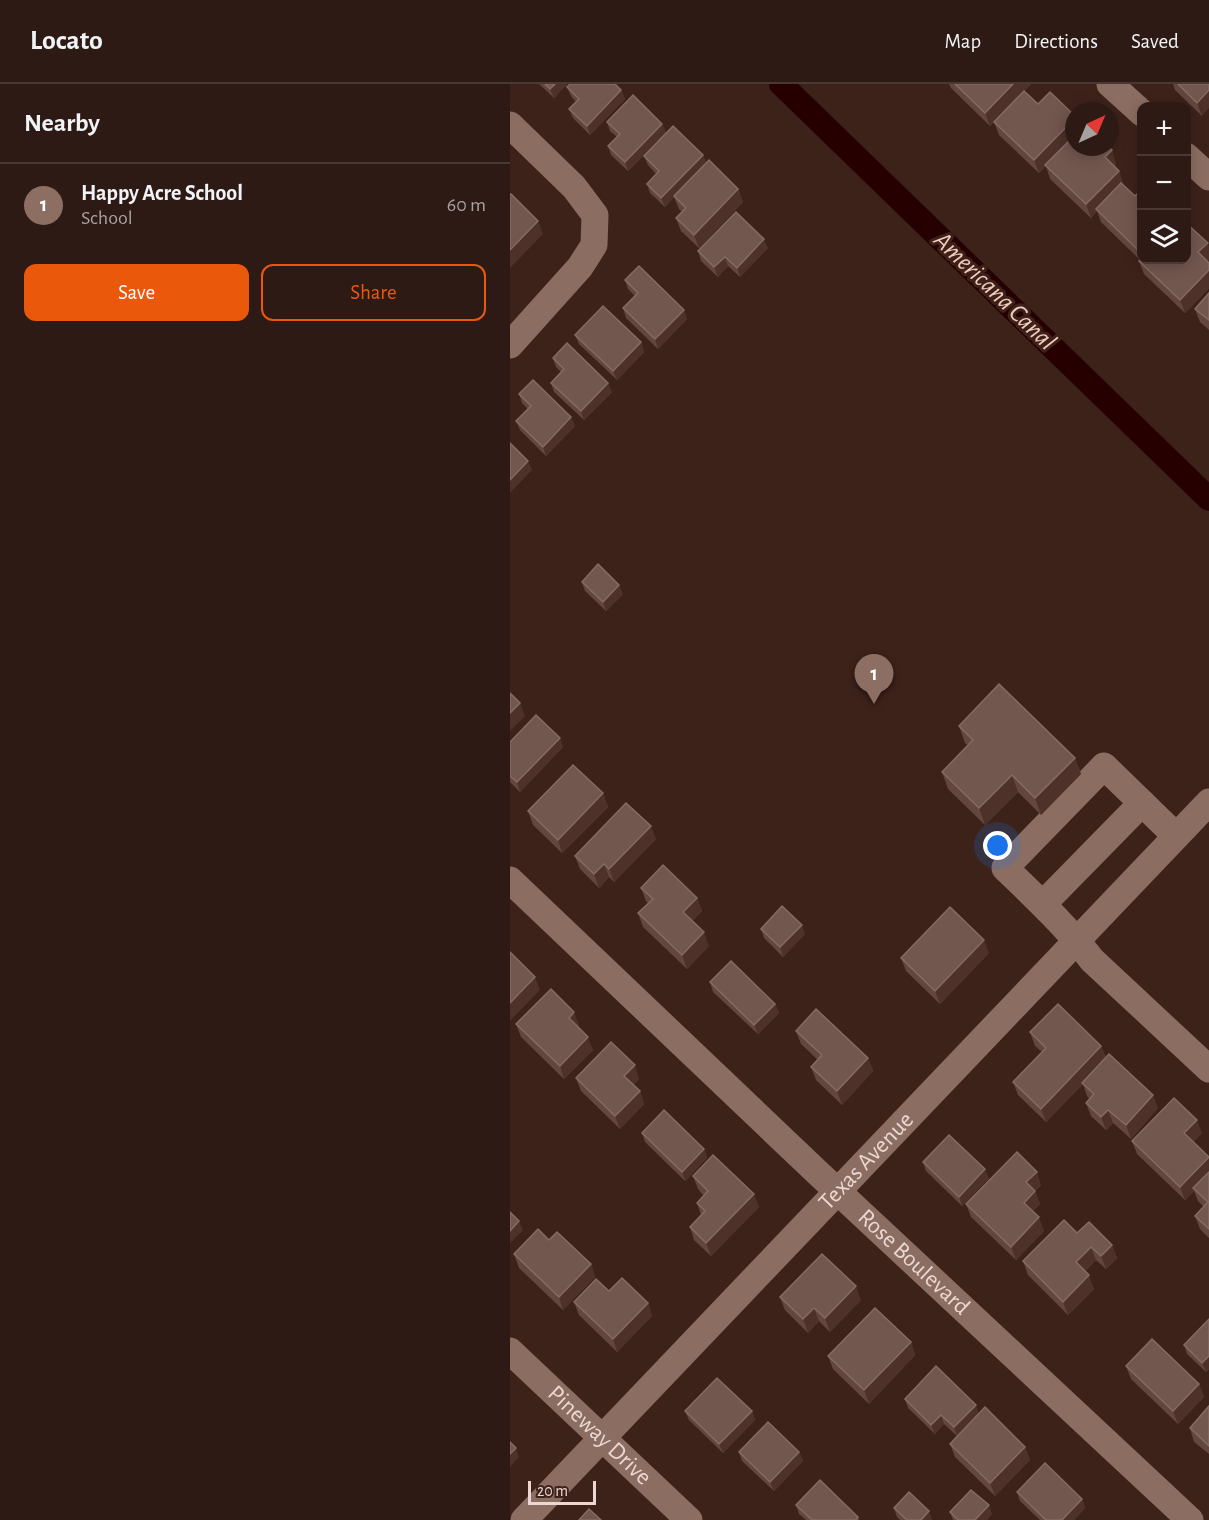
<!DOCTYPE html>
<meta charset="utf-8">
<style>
:root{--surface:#2e1a14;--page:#3a2722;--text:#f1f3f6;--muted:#a7a1a0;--line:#493834;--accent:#ea580c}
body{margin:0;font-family:"Alegreya Sans",sans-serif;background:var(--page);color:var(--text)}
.controls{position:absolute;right:18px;top:18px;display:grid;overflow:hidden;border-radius:12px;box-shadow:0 3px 15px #0003}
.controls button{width:54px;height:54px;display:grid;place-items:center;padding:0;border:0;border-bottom:2px solid var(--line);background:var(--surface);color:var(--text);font:30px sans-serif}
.compass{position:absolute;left:555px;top:18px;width:54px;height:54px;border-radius:50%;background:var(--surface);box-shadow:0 3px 15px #0003;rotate:44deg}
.scale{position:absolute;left:18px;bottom:15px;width:68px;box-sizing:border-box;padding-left:6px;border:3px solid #ebd8d3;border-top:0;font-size:16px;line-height:21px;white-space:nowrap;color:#ebd8d3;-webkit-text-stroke:4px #3d221a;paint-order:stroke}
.you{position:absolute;left:488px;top:762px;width:21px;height:21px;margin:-15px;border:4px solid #fff;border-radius:50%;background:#1a73e8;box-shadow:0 0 0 9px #1a73e833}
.badge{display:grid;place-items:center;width:39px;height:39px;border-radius:50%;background:var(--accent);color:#fff;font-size:20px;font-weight:700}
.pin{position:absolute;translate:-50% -50px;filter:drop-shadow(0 2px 3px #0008)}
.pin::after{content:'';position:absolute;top:32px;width:21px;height:18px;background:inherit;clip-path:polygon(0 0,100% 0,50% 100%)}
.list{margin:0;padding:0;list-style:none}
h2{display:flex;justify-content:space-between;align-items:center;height:78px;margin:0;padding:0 24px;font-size:26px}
h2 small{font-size:20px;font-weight:400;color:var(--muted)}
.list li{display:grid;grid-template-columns:39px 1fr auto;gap:18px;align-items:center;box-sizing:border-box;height:84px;padding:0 24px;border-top:2px solid var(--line)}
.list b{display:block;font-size:22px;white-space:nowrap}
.list p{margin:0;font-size:20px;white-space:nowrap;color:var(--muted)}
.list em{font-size:20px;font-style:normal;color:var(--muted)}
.actions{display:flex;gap:12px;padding:18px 24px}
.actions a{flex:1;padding:14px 0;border:2px solid var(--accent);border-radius:12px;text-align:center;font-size:21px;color:var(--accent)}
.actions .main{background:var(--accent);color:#fff}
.icon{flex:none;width:33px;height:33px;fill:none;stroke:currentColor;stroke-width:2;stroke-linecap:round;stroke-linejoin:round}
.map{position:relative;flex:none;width:699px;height:1436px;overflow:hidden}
header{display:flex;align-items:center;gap:36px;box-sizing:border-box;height:84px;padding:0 30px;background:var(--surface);border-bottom:2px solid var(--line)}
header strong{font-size:28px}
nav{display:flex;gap:33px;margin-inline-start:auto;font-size:21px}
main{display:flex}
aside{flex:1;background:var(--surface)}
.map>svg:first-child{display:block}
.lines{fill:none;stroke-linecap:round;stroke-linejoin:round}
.canal{stroke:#260000;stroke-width:24}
.minor{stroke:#8c6d62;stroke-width:27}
.wall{fill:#63473e}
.shaded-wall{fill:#4e3229}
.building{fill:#72574e;stroke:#856b63;stroke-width:1.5}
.labels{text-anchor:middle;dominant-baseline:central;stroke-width:6;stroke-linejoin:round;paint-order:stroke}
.street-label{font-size:24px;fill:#ebd8d3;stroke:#3d221a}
.water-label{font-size:26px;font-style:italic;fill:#f3cbbe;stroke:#3d221a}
</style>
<header>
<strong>Locato</strong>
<nav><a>Map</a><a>Directions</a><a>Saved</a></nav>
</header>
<main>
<aside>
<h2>Nearby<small></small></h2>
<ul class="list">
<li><span class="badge" style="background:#8d6e63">1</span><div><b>Happy Acre School</b><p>School</p></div><em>60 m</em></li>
</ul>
<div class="actions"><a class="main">Save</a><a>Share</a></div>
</aside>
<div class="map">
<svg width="699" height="1436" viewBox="0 0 699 1436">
<rect width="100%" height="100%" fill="#3d221a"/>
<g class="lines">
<path class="canal" d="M271,0L699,415"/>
<g class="minor">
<path d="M600,0L632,29"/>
<path d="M0,41L64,103L85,131L84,161L70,183L0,261"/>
<path d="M676,72L699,93"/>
<path d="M666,752L594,682L495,784C525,813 556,842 582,876L699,985"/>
<path id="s1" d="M0,796L309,1090L680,1436"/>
<path d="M533,820L632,719"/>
<path id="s2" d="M0,1267L179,1436"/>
<path id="s3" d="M14,1436L699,718"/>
</g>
</g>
<g class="wall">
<path d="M29,0H57L44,14Z"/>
<path d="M439,0H521L480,42L441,4Z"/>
<path d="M663,0H699L692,32L665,6Z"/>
<path d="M57,3L111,6L115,15L80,51L63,34L59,25L66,18L61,12Z"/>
<path d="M97,38L152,40L156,49L118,87L101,71L98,62L107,53L100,47Z"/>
<path d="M484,38L564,63L606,80L604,82L609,87L613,100L625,112L699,163V176L697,177L699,179V204L675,229L634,190L629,177L630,176L591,138L587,127L581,134L540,95L536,82L529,89L489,51Z"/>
<path d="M193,71L196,79L228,105L233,118L189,164L171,147L166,134L172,128L169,125L164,113L155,123L140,109L137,100L146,90L138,81L134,72Z"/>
<path d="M258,164L230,193L218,182L208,193L191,177L188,167Z"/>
<path d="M115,196L177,235L148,265L116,234L113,224L125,212L118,205Z"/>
<path d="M699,209V246L690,238L685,225Z"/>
<path d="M65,251L131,258L134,268L107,296L69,260Z"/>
<path d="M43,274L102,308L74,336L44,308L41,299L51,288L46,283Z"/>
<path d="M9,310L65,342L36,372L10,346L6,337L18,325L12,319Z"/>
<path d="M72,498L113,510L96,527L75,507Z"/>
<path d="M449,642L565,674L571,690L531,731L508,708L475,741L438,705L432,688L458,661L455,659Z"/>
<path d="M0,658L53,663L10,708L0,698Z"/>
<path d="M93,709L98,723L52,769L23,741L18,727Z"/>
<path d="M146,755L104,798L99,793L89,804L70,785L65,772Z"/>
<path d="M131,804L187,814L192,827L182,837L199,862L177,885L133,843L128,829L138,819L136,817Z"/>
<path d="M251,845L295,850L273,873L254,854Z"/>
<path d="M479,869L430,920L396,887L391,874Z"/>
<path d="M200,898L265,920L269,929L248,950L203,908Z"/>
<path d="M6,940L69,941L68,943L83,966L54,995L11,953Z"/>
<path d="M286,947L358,974L363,987L332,1021L306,996L301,983L308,976L291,960Z"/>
<path d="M520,948L591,962L596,974L648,1024L621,1055L603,1039L596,1046L581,1032L576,1019L580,1015L577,1012L573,1000L536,1038L508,1011L503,998L532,968L525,962Z"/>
<path d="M66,994L129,995L123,1001L130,1007L134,1020L110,1045L71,1007Z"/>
<path d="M132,1049L194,1065L197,1074L175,1097L135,1058Z"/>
<path d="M692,1049L683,1058L699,1073V1154L690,1145L685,1132L694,1123L688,1117L684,1107L675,1116L627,1070L622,1057Z"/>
<path d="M413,1078L479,1094L452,1122L416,1087Z"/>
<path d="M183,1092L249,1123L201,1172L184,1156L180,1143L191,1131L187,1119L194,1112L188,1105Z"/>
<path d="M531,1101L525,1107L530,1120L523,1127L534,1147L506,1176L461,1133L456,1120Z"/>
<path d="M567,1149L602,1161L607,1174L596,1185L586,1176L575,1187L584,1205L558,1231L518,1191L513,1177Z"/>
<path d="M39,1156L81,1180L85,1193L53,1226L9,1184L4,1170Z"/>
<path d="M99,1207L138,1219L142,1232L107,1268L69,1231L64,1218Z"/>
<path d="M270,1213L351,1216L320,1248L309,1237L298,1249L275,1226Z"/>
<path d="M699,1235V1285L696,1288L677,1270L674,1261Z"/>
<path d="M401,1258L405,1271L359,1320L323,1285L318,1272Z"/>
<path d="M616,1282L689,1300L694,1313L668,1340L621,1295Z"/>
<path d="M395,1315L469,1330L515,1363L520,1376L485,1412L445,1373L440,1360L447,1352L434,1340L425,1350L398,1324Z"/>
<path d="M699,1322V1370L684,1358L680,1344Z"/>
<path d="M175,1327H242L245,1336L213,1369L179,1336Z"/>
<path d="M229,1368H289L293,1377L264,1407L232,1377Z"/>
<path d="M507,1408L572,1415L575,1424L564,1436H530L510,1417Z"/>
<path d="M286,1421L348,1433L349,1436H296L289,1430Z"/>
<path d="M384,1424L422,1436H390L387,1433Z"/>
<path d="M440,1428L482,1430L477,1436H443Z"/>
</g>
<g class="shaded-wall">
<path d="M45,0H57L44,14L40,5Z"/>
<path d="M503,0H521L480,42L475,29Z"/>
<path d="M111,6L115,15L80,51L77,42Z"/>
<path d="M699,6V24L692,32L687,19Z"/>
<path d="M564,35V53L529,89L524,76Z"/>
<path d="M152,40L156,49L118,87L115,78Z"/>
<path d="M602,66L606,80L600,87L595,73Z"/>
<path d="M193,71L196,80L155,123L151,114Z"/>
<path d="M609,87L613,100L588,127L586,125L587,127L581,134L576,120Z"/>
<path d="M228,105L233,118L189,164L184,151Z"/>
<path d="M28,137L33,150L0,184V166Z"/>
<path d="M254,155L258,164L230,193L227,184Z"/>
<path d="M698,159L699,163V176L693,182L688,168Z"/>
<path d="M632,161V178L627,165Z"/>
<path d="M215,173L218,182L208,193L204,183Z"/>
<path d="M699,186V204L675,229L670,216Z"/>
<path d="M174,226L177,235L148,265L145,255Z"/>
<path d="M131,258L134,268L107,296L103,287Z"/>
<path d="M98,299L102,308L74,336L71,327Z"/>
<path d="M61,333L65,342L36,372L33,363Z"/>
<path d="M18,377L22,386L0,409V396Z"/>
<path d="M109,501L113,510L96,527L93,518Z"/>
<path d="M10,619L15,632L0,647V629Z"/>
<path d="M50,654L53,663L10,708L7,698Z"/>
<path d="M565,674L571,690L531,731L525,714Z"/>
<path d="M502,691L508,708L475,741L469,724Z"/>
<path d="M93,709L98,723L52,769L48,756Z"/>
<path d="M141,742L146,755L104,798L99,785Z"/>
<path d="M94,780L99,793L89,804L84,790Z"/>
<path d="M187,814L192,827L178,841L173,828Z"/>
<path d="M292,841L295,850L273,873L270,863Z"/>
<path d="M194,848L199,862L177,885L172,871Z"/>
<path d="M474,856L479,869L430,920L425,907Z"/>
<path d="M25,893L30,906L0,937V919Z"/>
<path d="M265,920L269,929L248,950L244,941Z"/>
<path d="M64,928L69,941L63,947L59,934Z"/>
<path d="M78,953L83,966L54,995L50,982Z"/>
<path d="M591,962L596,976L536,1038L531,1025Z"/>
<path d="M358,974L363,987L332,1021L327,1007Z"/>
<path d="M125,981L129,995L119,1006L114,992Z"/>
<path d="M130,1007L134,1020L110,1045L105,1032Z"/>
<path d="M643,1011L648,1024L621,1055L616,1041Z"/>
<path d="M598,1026L603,1039L596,1046L591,1033Z"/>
<path d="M687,1036L692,1049L679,1062L674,1049Z"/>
<path d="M194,1065L197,1074L175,1097L172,1088Z"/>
<path d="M699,1074V1092L683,1104L684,1107L675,1116L670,1103Z"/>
<path d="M475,1085L479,1094L452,1122L449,1113Z"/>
<path d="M527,1088L531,1101L525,1107L530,1120L519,1132L514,1119L516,1098Z"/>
<path d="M244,1110L249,1123L201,1172L196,1159Z"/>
<path d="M529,1133L534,1147L506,1176L501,1163Z"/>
<path d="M9,1137L13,1146L0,1159V1147Z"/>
<path d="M602,1161L607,1174L596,1185L591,1172Z"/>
<path d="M581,1163L586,1176L571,1191L566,1178Z"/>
<path d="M81,1180L85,1193L53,1226L49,1213Z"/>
<path d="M579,1191L584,1205L558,1231L553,1218Z"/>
<path d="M346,1202L351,1216L320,1248L315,1234Z"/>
<path d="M138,1219L142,1232L107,1268L103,1255Z"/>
<path d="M304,1224L309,1237L298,1249L293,1235Z"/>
<path d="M401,1258L405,1271L359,1320L354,1306Z"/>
<path d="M699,1272V1285L696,1288L692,1279Z"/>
<path d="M689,1300L694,1313L668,1340L663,1327Z"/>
<path d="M466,1321L469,1330L447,1352L444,1343Z"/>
<path d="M242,1327L245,1336L213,1369L209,1360Z"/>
<path d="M431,1331L434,1340L425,1350L421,1341Z"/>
<path d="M515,1363L520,1376L485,1412L480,1399Z"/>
<path d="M6,1364L9,1373L0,1383V1370Z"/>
<path d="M289,1368L293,1377L264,1407L260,1398Z"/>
<path d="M572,1415L575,1424L564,1436H552Z"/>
<path d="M479,1421L482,1430L477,1436H465Z"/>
<path d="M419,1427L422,1436H411Z"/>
</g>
<g class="building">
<path d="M35,0H45L40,5Z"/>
<path d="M60,0H105L111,6L77,42L59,25L69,15L57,3Z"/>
<path d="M445,0H503L475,29Z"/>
<path d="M668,0H699V6L687,19Z"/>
<path d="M514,7L528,20L540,8L564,31V35L524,76L484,38Z"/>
<path d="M123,11L152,40L115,78L98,62L110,50L97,38Z"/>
<path d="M163,42L193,71L151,114L137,100L149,87L134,72Z"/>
<path d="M564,52V63H598L602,66L595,73L609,87L576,120L535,81Z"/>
<path d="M199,76L228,105L184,151L166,134L176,124L164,112Z"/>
<path d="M611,99L625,112L632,105V161L627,165L586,125Z"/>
<path d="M0,110H1L28,137L0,166Z"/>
<path d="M226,128L254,155L227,184L215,173L204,183L188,167Z"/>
<path d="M676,139L698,159L688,168L699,179V186L670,216L629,177L632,175V176H676Z"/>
<path d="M129,182L174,226L145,255L113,224L128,209L115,196Z"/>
<path d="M699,209V236L685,225Z"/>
<path d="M93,222L131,258L103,287L65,251Z"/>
<path d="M57,259L98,299L71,327L41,299L54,285L43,274Z"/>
<path d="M23,296L61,333L33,363L6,337L21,322L9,310Z"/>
<path d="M0,359L18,377L0,396Z"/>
<path d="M88,480L109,501L93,518L72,498Z"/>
<path d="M489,600L565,674L525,714L502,691L469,724L432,688L463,656L449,642Z"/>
<path d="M0,609L10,619L0,629Z"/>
<path d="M26,631L50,654L7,698L0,692V658Z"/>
<path d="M63,681L93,709L48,756L18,727Z"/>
<path d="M116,719L141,742L99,785L94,780L84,790L65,772Z"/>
<path d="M153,781L187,814L173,828L194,848L172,871L128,829L143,815L131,804Z"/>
<path d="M272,822L292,841L270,863L251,845Z"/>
<path d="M440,823L474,856L425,907L391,874Z"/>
<path d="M0,868L25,893L0,919Z"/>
<path d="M221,877L265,920L244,941L200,898Z"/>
<path d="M41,905L64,928L59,934L78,953L50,982L6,940Z"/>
<path d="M548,920L591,962L531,1025L503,998L536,964L520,948Z"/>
<path d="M306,925L358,974L327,1007L301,983L312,971L286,947Z"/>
<path d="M101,958L125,981L114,992L130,1007L105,1032L66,994Z"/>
<path d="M599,970L643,1011L616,1041L598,1026L591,1033L576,1019L584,1010L572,999Z"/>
<path d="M664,1014L687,1036L674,1049L699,1073L670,1103L622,1057Z"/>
<path d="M154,1026L194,1065L172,1088L132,1049Z"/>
<path d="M439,1051L475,1085L449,1113L413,1078Z"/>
<path d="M507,1068L527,1088L516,1098L525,1107L514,1119L529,1133L501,1163L456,1120Z"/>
<path d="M203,1071L244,1110L196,1159L180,1143L195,1127L187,1119L198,1107L183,1092Z"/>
<path d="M699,1088V1145L685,1132L698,1118L683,1104Z"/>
<path d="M0,1128L9,1137L0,1147Z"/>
<path d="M554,1136L567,1149L579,1138L602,1161L591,1172L581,1163L566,1178L579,1191L553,1218L513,1177Z"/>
<path d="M28,1145L39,1156L47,1148L81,1180L49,1213L4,1170Z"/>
<path d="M312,1170L346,1202L315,1234L304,1224L293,1235L270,1213Z"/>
<path d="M112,1194L138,1219L103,1255L64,1218L86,1195L99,1207Z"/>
<path d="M365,1224L401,1258L354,1306L318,1272Z"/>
<path d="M699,1235V1272L692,1279L674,1261Z"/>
<path d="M642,1255L689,1300L663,1327L616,1282Z"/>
<path d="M426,1282L466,1321L444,1343L431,1331L421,1341L395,1315Z"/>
<path d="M207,1294L242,1327L209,1360L175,1327Z"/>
<path d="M699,1322V1362L680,1344Z"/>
<path d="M475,1323L515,1363L480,1399L440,1360Z"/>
<path d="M258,1338L289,1368L260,1398L229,1368Z"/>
<path d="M0,1358L6,1364L0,1370Z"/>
<path d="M535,1379L572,1415L552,1436H536L507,1408Z"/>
<path d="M310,1396L348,1433L346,1436H302L286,1421Z"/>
<path d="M461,1406L479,1421L465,1436H448L440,1428Z"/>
<path d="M399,1408L419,1427L411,1436H397L384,1424Z"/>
<path d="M79,1425L91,1436H69Z"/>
</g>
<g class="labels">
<g class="street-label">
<text stroke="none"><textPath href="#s3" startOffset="496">Texas Avenue</textPath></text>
<text stroke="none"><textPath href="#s1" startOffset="556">Rose Boulevard</textPath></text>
<text stroke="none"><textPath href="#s2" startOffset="123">Pineway Drive</textPath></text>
</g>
<g class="water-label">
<text transform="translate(485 207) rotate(44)">Americana Canal</text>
</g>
</g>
</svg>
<div class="controls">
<button>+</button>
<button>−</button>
<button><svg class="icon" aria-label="layers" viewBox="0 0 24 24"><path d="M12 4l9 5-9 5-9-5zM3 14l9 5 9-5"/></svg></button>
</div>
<svg class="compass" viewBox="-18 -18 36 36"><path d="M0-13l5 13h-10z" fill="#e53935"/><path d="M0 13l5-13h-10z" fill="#a7a1a0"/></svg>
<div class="scale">20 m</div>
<div class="you"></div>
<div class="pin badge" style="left:364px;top:620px;background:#8d6e63">1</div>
</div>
</main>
